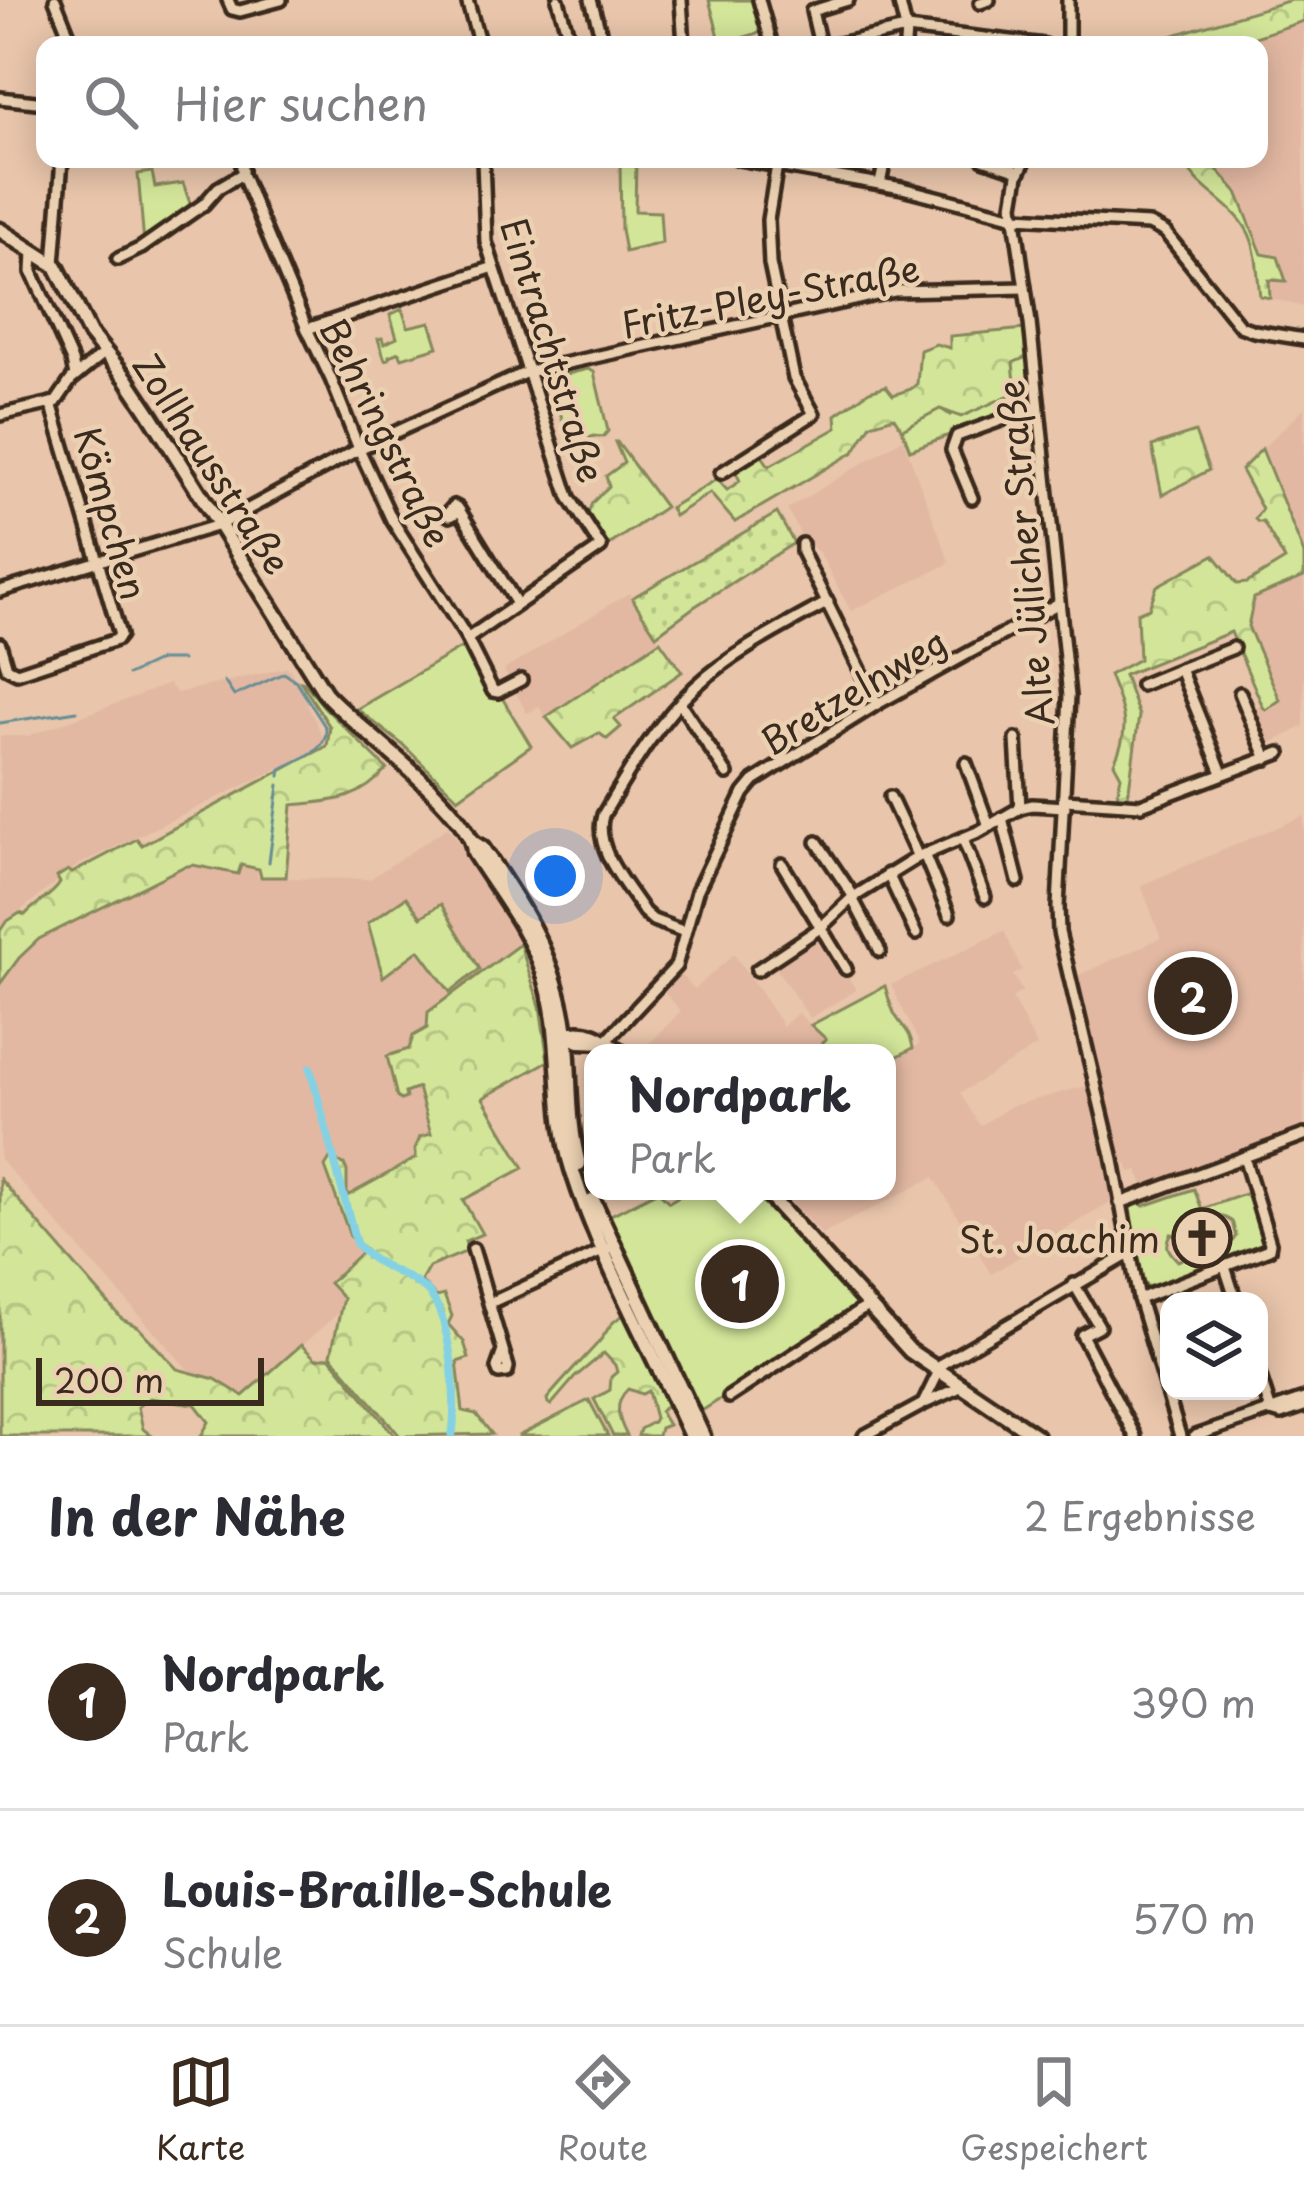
<!DOCTYPE html>
<html lang="de">
<meta charset="utf-8">
<style>
:root{--surface:#fff;--page:#f7f7f7;--text:#2b2b33;--muted:#7c7c81;--line:#e1e1e2;--accent:#3b2a1e}
body{margin:0;font-family:"Playpen Sans",sans-serif;background:var(--page);color:var(--text)}
.controls{position:absolute;right:36px;bottom:36px;display:grid;overflow:hidden;border-radius:24px;box-shadow:0 6px 30px #0003}
.controls button{width:108px;height:108px;display:grid;place-items:center;padding:0;border:0;border-bottom:3px solid var(--line);background:var(--surface);color:var(--text);font:60px sans-serif}
.scale{position:absolute;left:36px;bottom:30px;width:228px;box-sizing:border-box;padding-left:12px;border:6px solid #3b2a1e;border-top:0;font-size:33px;line-height:42px;white-space:nowrap;color:#3b2a1e;-webkit-text-stroke:9px #ebd1b2;paint-order:stroke}
.you{position:absolute;left:555px;top:876px;width:42px;height:42px;margin:-30px;border:9px solid #fff;border-radius:50%;background:#1a73e8;box-shadow:0 0 0 18px #1a73e833}
.badge{display:grid;place-items:center;width:78px;height:78px;border-radius:50%;background:var(--accent);color:#fff;font-size:39px;font-weight:700}
.pin{position:absolute;translate:-50% -50%;border:6px solid #fff;box-shadow:0 3px 12px #0006}
.popup{position:absolute;left:584px;top:1044px;width:312px;height:156px;box-sizing:border-box;display:grid;place-content:center;border-radius:24px;background:var(--surface);filter:drop-shadow(0 3px 9px #0005);font-size:39px;white-space:nowrap;color:var(--muted)}
.popup b{font-size:45px;color:var(--text)}
.popup::after{content:'';position:absolute;left:50%;top:100%;margin-left:-24px;border:24px solid transparent;border-top-color:var(--surface)}
.list{margin:0;padding:0;list-style:none}
h2{display:flex;justify-content:space-between;align-items:center;height:156px;margin:0;padding:0 48px;font-size:51px}
h2 small{font-size:39px;font-weight:400;color:var(--muted)}
.list li{display:grid;grid-template-columns:78px 1fr auto;gap:36px;align-items:center;box-sizing:border-box;height:216px;padding:0 48px;border-top:3px solid var(--line)}
.list b{display:block;font-size:45px;white-space:nowrap}
.list p{margin:0;font-size:39px;white-space:nowrap;color:var(--muted)}
.list em{font-size:39px;font-style:normal;color:var(--muted)}
.icon{flex:none;width:66px;height:66px;fill:none;stroke:currentColor;stroke-width:2;stroke-linecap:round;stroke-linejoin:round}
.map{position:relative;flex:none;width:1304px;height:1436px;overflow:hidden}
.search{position:absolute;background:var(--surface);box-shadow:0 6px 30px #0003;left:36px;right:36px;top:36px;height:132px;display:flex;align-items:center;gap:30px;box-sizing:border-box;padding:0 42px;border-radius:24px;color:var(--muted);font-size:45px}
.sheet{height:588px;background:var(--surface)}
nav{display:flex;justify-content:space-around;align-items:center;box-sizing:border-box;height:168px;border-top:3px solid var(--line);background:var(--surface);font-size:33px;color:var(--muted)}
nav a{display:grid;justify-items:center;gap:6px}
nav .on{color:var(--accent)}
.map>svg:first-child{display:block}
.built{fill:#e2b8a2}
.green{fill:#d2e599;stroke:#86885c;stroke-width:3;fill-rule:evenodd}
.forest{fill:url(#forest-crowns);stroke:#86885c;stroke-width:3}
.garden{fill:url(#garden-dots);stroke:#86885c;stroke-width:3}
.lines{fill:none;stroke-linecap:round;stroke-linejoin:round}
.stream{stroke:#678e95;stroke-width:3}
.canal{stroke:#85d1e4;stroke-width:8}
.street-casing{stroke:#3b2a1e;stroke-width:18}
.secondary-casing{stroke:#3b2a1e;stroke-width:21}
.street{stroke:#ebd1b2;stroke-width:9}
.secondary{stroke:#ebd1b2;stroke-width:12}
.labels{text-anchor:middle;dominant-baseline:central;stroke-width:9;stroke-linejoin:round;paint-order:stroke}
.street-label{font-size:36px;fill:#3b2a1e;stroke:#ebd1b2}
.poi-label{font-size:36px;fill:#3b2a1e;stroke:#ebd1b2;text-anchor:end}
</style>
<div class="map">
<svg width="1304" height="1436" viewBox="0 0 1304 1436">
<defs>
<pattern id="forest-crowns" width="20" height="18" patternUnits="userSpaceOnUse" patternTransform="scale(3)"><rect width="20" height="18" fill="#d2e599"/><path d="M2 6a3 3 0 1 1 6 0M12 15a3 3 0 1 1 6 0" fill="none" stroke="#b5c583"/></pattern>
<pattern id="garden-dots" width="8" height="8" patternUnits="userSpaceOnUse" patternTransform="scale(3)"><rect width="8" height="8" fill="#d2e599"/><path d="M2 2h.1M6 6h.1" fill="none" stroke="#b5c583" stroke-width="1.8" stroke-linecap="round"/></pattern>
</defs>
<rect width="100%" height="100%" fill="#e8c5ab"/>
<filter id="ink" filterUnits="userSpaceOnUse"><feTurbulence type="fractalNoise" baseFrequency=".00833" numOctaves="2"/><feDisplacementMap in="SourceGraphic" scale="24" xChannelSelector="R" yChannelSelector="G"/><feConvolveMatrix kernelMatrix="1 2 1 2 8 2 1 2 1" color-interpolation-filters="sRGB"/></filter>
<g filter="url(#ink)">
<g class="built">
<path d="M1304,21V307L1270,298L1268,279L1286,280L1262,255L1237,192L1208,159H1259V45H1231Z"/>
<path d="M1304,408V551L1263,448Z"/>
<path d="M903,439L950,563L851,611L819,552L813,548L806,535L802,537L787,509Z"/>
<path d="M1304,577V726L1268,745L1252,709L1273,700L1234,603Z"/>
<path d="M629,593L660,641L546,717L539,707L527,713L504,670Z"/>
<path d="M285,668L290,669L327,745L78,865L10,919L0,936V736H28L169,684L177,693Z"/>
<path d="M263,782L257,878L370,879L448,827L483,873L524,942L427,1012L440,1155L352,1191L397,1261L226,1412L0,1159V970L87,876L179,823Z"/>
<path d="M1304,816V1125L1143,1185L1138,1170L1130,1172L1127,1164L1122,1165L1118,1155L1077,976L1161,938L1141,885Z"/>
<path d="M1004,931L1022,970L1013,975L1022,991L1012,998L1037,1046L960,1093L980,1126L1011,1106L1090,1085L1115,1199L991,1274L934,1177L822,1234L780,1191H887V1063L920,1044L891,985Z"/>
<path d="M821,933L856,990L810,1018L773,964Z"/>
<path d="M734,954L783,1026L798,1013L826,1039L815,1050L817,1053H640L681,1011L664,992L680,975L695,989Z"/>
</g>
<g class="green">
<path d="M709,0H754L762,32L721,44Z"/>
<path d="M620,160H636L635,211L660,212L662,243L625,252L621,229Z"/>
<path d="M152,172L155,187L183,183L192,209L144,243L138,174Z"/>
<path d="M402,309L408,327L430,322L438,347L402,358L399,352L389,356V359L385,360L378,339L382,338L384,344L397,338L390,315Z"/>
<path d="M1028,356L1031,404L910,450L902,429L940,408L950,415L1012,362Z"/>
<path d="M588,369L594,372L608,431L603,437L593,436L581,443L574,440L573,432L565,427L551,386L542,387L541,380L545,376L551,378Z"/>
<path d="M469,643L531,746L458,798L403,745L357,709Z"/>
<path d="M406,897L421,917L441,904L480,969L450,992L419,950L383,977L368,923Z"/>
<path d="M885,986C888,996 890,1005 895,1015C905,1031 909,1028 913,1048L887,1062V1053L815,1051L826,1039L811,1025Z"/>
<path d="M1194,1189L1202,1209L1248,1193L1264,1243L1258,1249L1148,1287L1142,1280L1129,1208L1138,1202L1144,1206ZM1208,1215L1215,1219L1220,1215C1238,1225 1230,1218 1236,1236L1229,1246H1224L1218,1254L1203,1250L1178,1261C1169,1251 1164,1248 1171,1234L1177,1235L1196,1229L1198,1224L1202,1223Z"/>
<path d="M658,1191L669,1202L688,1191H751L812,1254L860,1309L700,1412L609,1216Z"/>
<path d="M589,1400L608,1436H518Z"/>
</g>
<g class="forest">
<path d="M1291,0H1304V21L1231,45H1141Z"/>
<path d="M1183,159H1208L1237,192L1262,254L1278,257L1286,281L1269,280L1270,298L1260,296C1257,275 1258,249 1247,230C1231,201 1196,190 1183,159Z"/>
<path d="M1026,329L1028,356L1013,363L1016,392L961,417L940,409L902,429L894,417L871,424L854,452L735,522L710,493L674,516L670,508L717,479L727,490L740,481L735,470L760,453L769,466L837,428L836,415L869,391L886,386L893,395L911,389L917,384L920,350L936,344L950,348V336Z"/>
<path d="M1195,432L1209,470L1162,495L1152,446Z"/>
<path d="M615,442H617L665,507L612,543L601,546L584,523L592,503L609,486L606,476L624,463Z"/>
<path d="M1262,449L1304,554V577L1254,598L1248,626L1280,700L1266,710L1263,707L1231,632L1124,675L1139,716L1128,796H1117L1121,776L1114,763C1132,725 1123,712 1109,675L1139,659L1137,613L1149,608L1157,586L1214,555L1237,584L1247,583L1285,560L1263,522H1258L1255,519L1262,509L1241,470Z"/>
<path d="M660,641L682,672L614,719L621,727L607,739L599,733L572,748L546,717Z"/>
<path d="M301,682L305,683L324,707L387,769C357,802 333,801 292,805L286,877H261L259,869L241,865L238,874L193,865L183,867L39,939L19,958L0,984V931L6,922L20,913L25,915C35,903 53,896 60,883L57,877L68,870L72,873L137,839L142,845L327,746L330,727Z"/>
<path d="M520,944L540,1006L548,1061L483,1098L524,1168L463,1200L482,1234L465,1241L468,1251L429,1267L421,1281L436,1297L444,1295L452,1316L448,1324L464,1342L469,1358L457,1362L463,1411L476,1414L492,1434L400,1436L331,1355L343,1298L329,1283L365,1249L350,1236L325,1167L330,1159L344,1164L347,1171V1196L416,1158L415,1150L420,1137L431,1134L418,1088L405,1093L406,1098L401,1100L397,1097L387,1056L409,1049L413,1036L427,1028L428,1012Z"/>
<path d="M0,1179L122,1319L138,1327L177,1369L215,1379L243,1396L301,1345L316,1359L330,1357L395,1436H201L209,1422L195,1404L150,1398L138,1407L143,1429L152,1436H0Z"/>
<path d="M624,1315L667,1404L660,1412L668,1425L660,1428L658,1436H638L640,1429L653,1422L655,1418L648,1391L642,1394L628,1389C613,1403 618,1419 627,1436H613L594,1399L610,1390L611,1377L617,1372L615,1365L604,1353L575,1377L551,1405L548,1403L547,1399C563,1379 580,1363 597,1344C608,1333 608,1322 624,1315Z"/>
</g>
<path class="garden" d="M777,513L794,543L694,607L656,635L632,598Z"/>
<g class="lines">
<g class="stream">
<path d="M128,675L160,660H182"/>
<path d="M224,681L234,696L284,673L296,681L326,728C328,751 299,759 281,769L280,776"/>
<path d="M0,723L77,711"/>
<path d="M269,862L279,785"/>
</g>
<path class="canal" d="M310,1068L356,1243C375,1269 404,1270 426,1290C452,1314 458,1402 452,1436"/>
<defs>
<g id="street">
<path d="M55,0L73,45"/>
<path d="M228,0L232,9L240,11L281,0"/>
<path d="M467,0L480,45"/>
<path d="M558,0L571,45"/>
<path d="M591,0L604,45"/>
<path d="M681,0L684,45"/>
<path d="M759,0L772,45"/>
<path d="M899,0L906,29L905,45"/>
<path d="M980,3L989,0"/>
<path d="M820,45L812,11L848,0"/>
<path d="M834,45L906,29L1045,45"/>
<path d="M1068,45V0"/>
<path d="M0,98L45,103"/>
<path d="M242,159V174L307,329L331,379L359,449L392,520L464,633L493,691L498,692L521,680"/>
<path d="M738,159L902,188L1015,217L1149,224L1165,232L1240,326L1254,331L1304,339"/>
<path d="M983,159L1019,171"/>
<path d="M1026,159L1018,175L1013,205L1030,323L1069,696L1058,907L1059,932L1112,1155L1139,1299L1180,1436"/>
<path d="M880,184L885,159"/>
<path d="M33,251L32,272L72,361L75,376"/>
<path d="M118,259L141,248L204,204L218,188L242,174"/>
<path d="M54,264L62,159"/>
<path d="M307,329L494,267"/>
<path d="M0,415L56,402L71,380L104,353"/>
<path d="M721,473L814,414L794,378L770,264L768,220L778,159"/>
<path d="M972,498L952,450L957,436L1038,407"/>
<path d="M460,511L450,516L447,514L454,506L458,508L517,604"/>
<path d="M802,544V552L877,704"/>
<path d="M0,591L219,525L359,449L527,372L894,291L1025,288"/>
<path d="M467,639L601,547L569,497L486,242L483,159"/>
<path d="M0,644L7,668L17,673L116,640L120,635L51,403"/>
<path d="M1180,669L1233,648"/>
<path d="M1141,685L1180,669L1222,773"/>
<path d="M1240,693L1267,759"/>
<path d="M680,703L727,774"/>
<path d="M1016,739L1020,808"/>
<path d="M966,763L989,826"/>
<path d="M890,797L918,857"/>
<path d="M1065,800L1141,805L1280,753"/>
<path d="M1002,818L1018,881"/>
<path d="M963,839L985,897"/>
<path d="M817,842L854,897"/>
<path d="M924,854L949,915"/>
<path d="M782,864L846,969"/>
<path d="M888,874L916,934"/>
<path d="M852,898L880,951"/>
<path d="M685,932L653,920L644,912C626,884 593,849 603,815C630,770 656,724 695,687C733,652 783,627 828,602"/>
<path d="M757,970L820,928L852,898L918,857L980,831L1020,808L1032,805L1065,807"/>
<path d="M605,1042L676,966L697,891L744,793L754,781L877,704L1059,603"/>
<path d="M1120,1203L1304,1135"/>
<path d="M473,1249L508,1367L507,1372L499,1373L497,1368L503,1351"/>
<path d="M1225,1267L1236,1301"/>
<path d="M1074,1284L1099,1326L1082,1335L1135,1436"/>
<path d="M1139,1299L1269,1249L1270,1243L1244,1157"/>
<path d="M490,1303L609,1248"/>
<path d="M1259,1374L1271,1411"/>
<path d="M729,1397L869,1305"/>
<path d="M923,1404L963,1386"/>
<path d="M1271,1411L1281,1414L1304,1406"/>
<path d="M864,1436L923,1404L943,1363L1129,1254"/>
<path d="M1195,1436L1304,1399"/>
</g>
<g id="secondary">
<path d="M0,230L56,266L90,334L126,378L150,414L325,693C355,728 473,810 474,853C498,891 528,928 543,971C565,1035 552,1105 572,1169C601,1261 651,1348 691,1436"/>
<path d="M474,843L482,848C523,907 557,960 566,1034C571,1077 567,1121 579,1164"/>
<path d="M566,1034L579,1041L605,1042"/>
<path d="M563,1035C588,1027 603,1039 622,1053"/>
<path d="M765,1191L910,1351L1036,1436"/>
<path d="M593,1200L703,1436"/>
</g>
</defs>
<use href="#street" class="street-casing"/>
<use href="#secondary" class="secondary-casing"/>
<use href="#street" class="street"/>
<use href="#secondary" class="secondary"/>
</g>
</g>
<defs>
<symbol id="church-ring" viewBox="-11 -11 22 22"><circle r="9.5" fill="#ebd1b2" stroke="#3b2a1e" stroke-width="1.5"/><path d="M-1.2-6h2.4v3.5h3.3v2.4h-3.3V6h-2.4V-.1h-3.3v-2.4h3.3Z" fill="#3b2a1e"/></symbol>
</defs>
<g fill-rule="evenodd">
<use href="#church-ring" x="1169" y="1205" width="66" height="66"/>
</g>
<g class="labels">
<g class="street-label">
<text transform="translate(770 295) rotate(-11)">Fritz-Pley-Straße</text>
<text transform="translate(554 350) rotate(73)">Eintrachtstraße</text>
<text transform="translate(387 432) rotate(64)">Behringstraße</text>
<text transform="translate(213 463) rotate(57)">Zollhausstraße</text>
<text transform="translate(112 513) rotate(74)">Kömpchen</text>
<text transform="translate(1024 553) rotate(-95)">Alte Jülicher Straße</text>
<text transform="translate(853 690) rotate(-31)">Bretzelnweg</text>
</g>
<g class="poi-label">
<text x="1160" y="1238">St. Joachim</text>
</g>
</g>
</svg>
<div class="controls">
<button><svg class="icon" aria-label="layers" viewBox="0 0 24 24"><path d="M12 4l9 5-9 5-9-5zM3 14l9 5 9-5"/></svg></button>
</div>
<div class="scale">200 m</div>
<div class="you"></div>
<div class="pin badge" style="left:740px;top:1284px">1</div>
<div class="popup"><b>Nordpark</b>Park</div>
<div class="pin badge" style="left:1193px;top:996px">2</div>
<div class="search"><svg class="icon" aria-label="search" viewBox="0 0 24 24"><circle cx="10" cy="10" r="6"/><path d="M15 15l6 6"/></svg>Hier suchen</div>
</div>
<section class="sheet">
<h2>In der Nähe<small>2 Ergebnisse</small></h2>
<ul class="list">
<li><span class="badge">1</span><div><b>Nordpark</b><p>Park</p></div><em>390 m</em></li>
<li><span class="badge">2</span><div><b>Louis-Braille-Schule</b><p>Schule</p></div><em>570 m</em></li>
</ul>
</section>
<nav>
<a class="on"><svg class="icon" aria-label="map" viewBox="0 0 24 24"><path d="M3 6l6-2 6 2 6-2v14l-6 2-6-2-6 2zM9 4v14M15 6v14"/></svg>Karte</a>
<a><svg class="icon" aria-label="directions" viewBox="0 0 24 24"><path d="M12 3l9 9-9 9-9-9zM9 14v-3h6M13 9l2 2-2 2"/></svg>Route</a>
<a><svg class="icon" aria-label="saved" viewBox="0 0 24 24"><path d="M7 4h10v16l-5-4-5 4z"/></svg>Gespeichert</a>
</nav>
